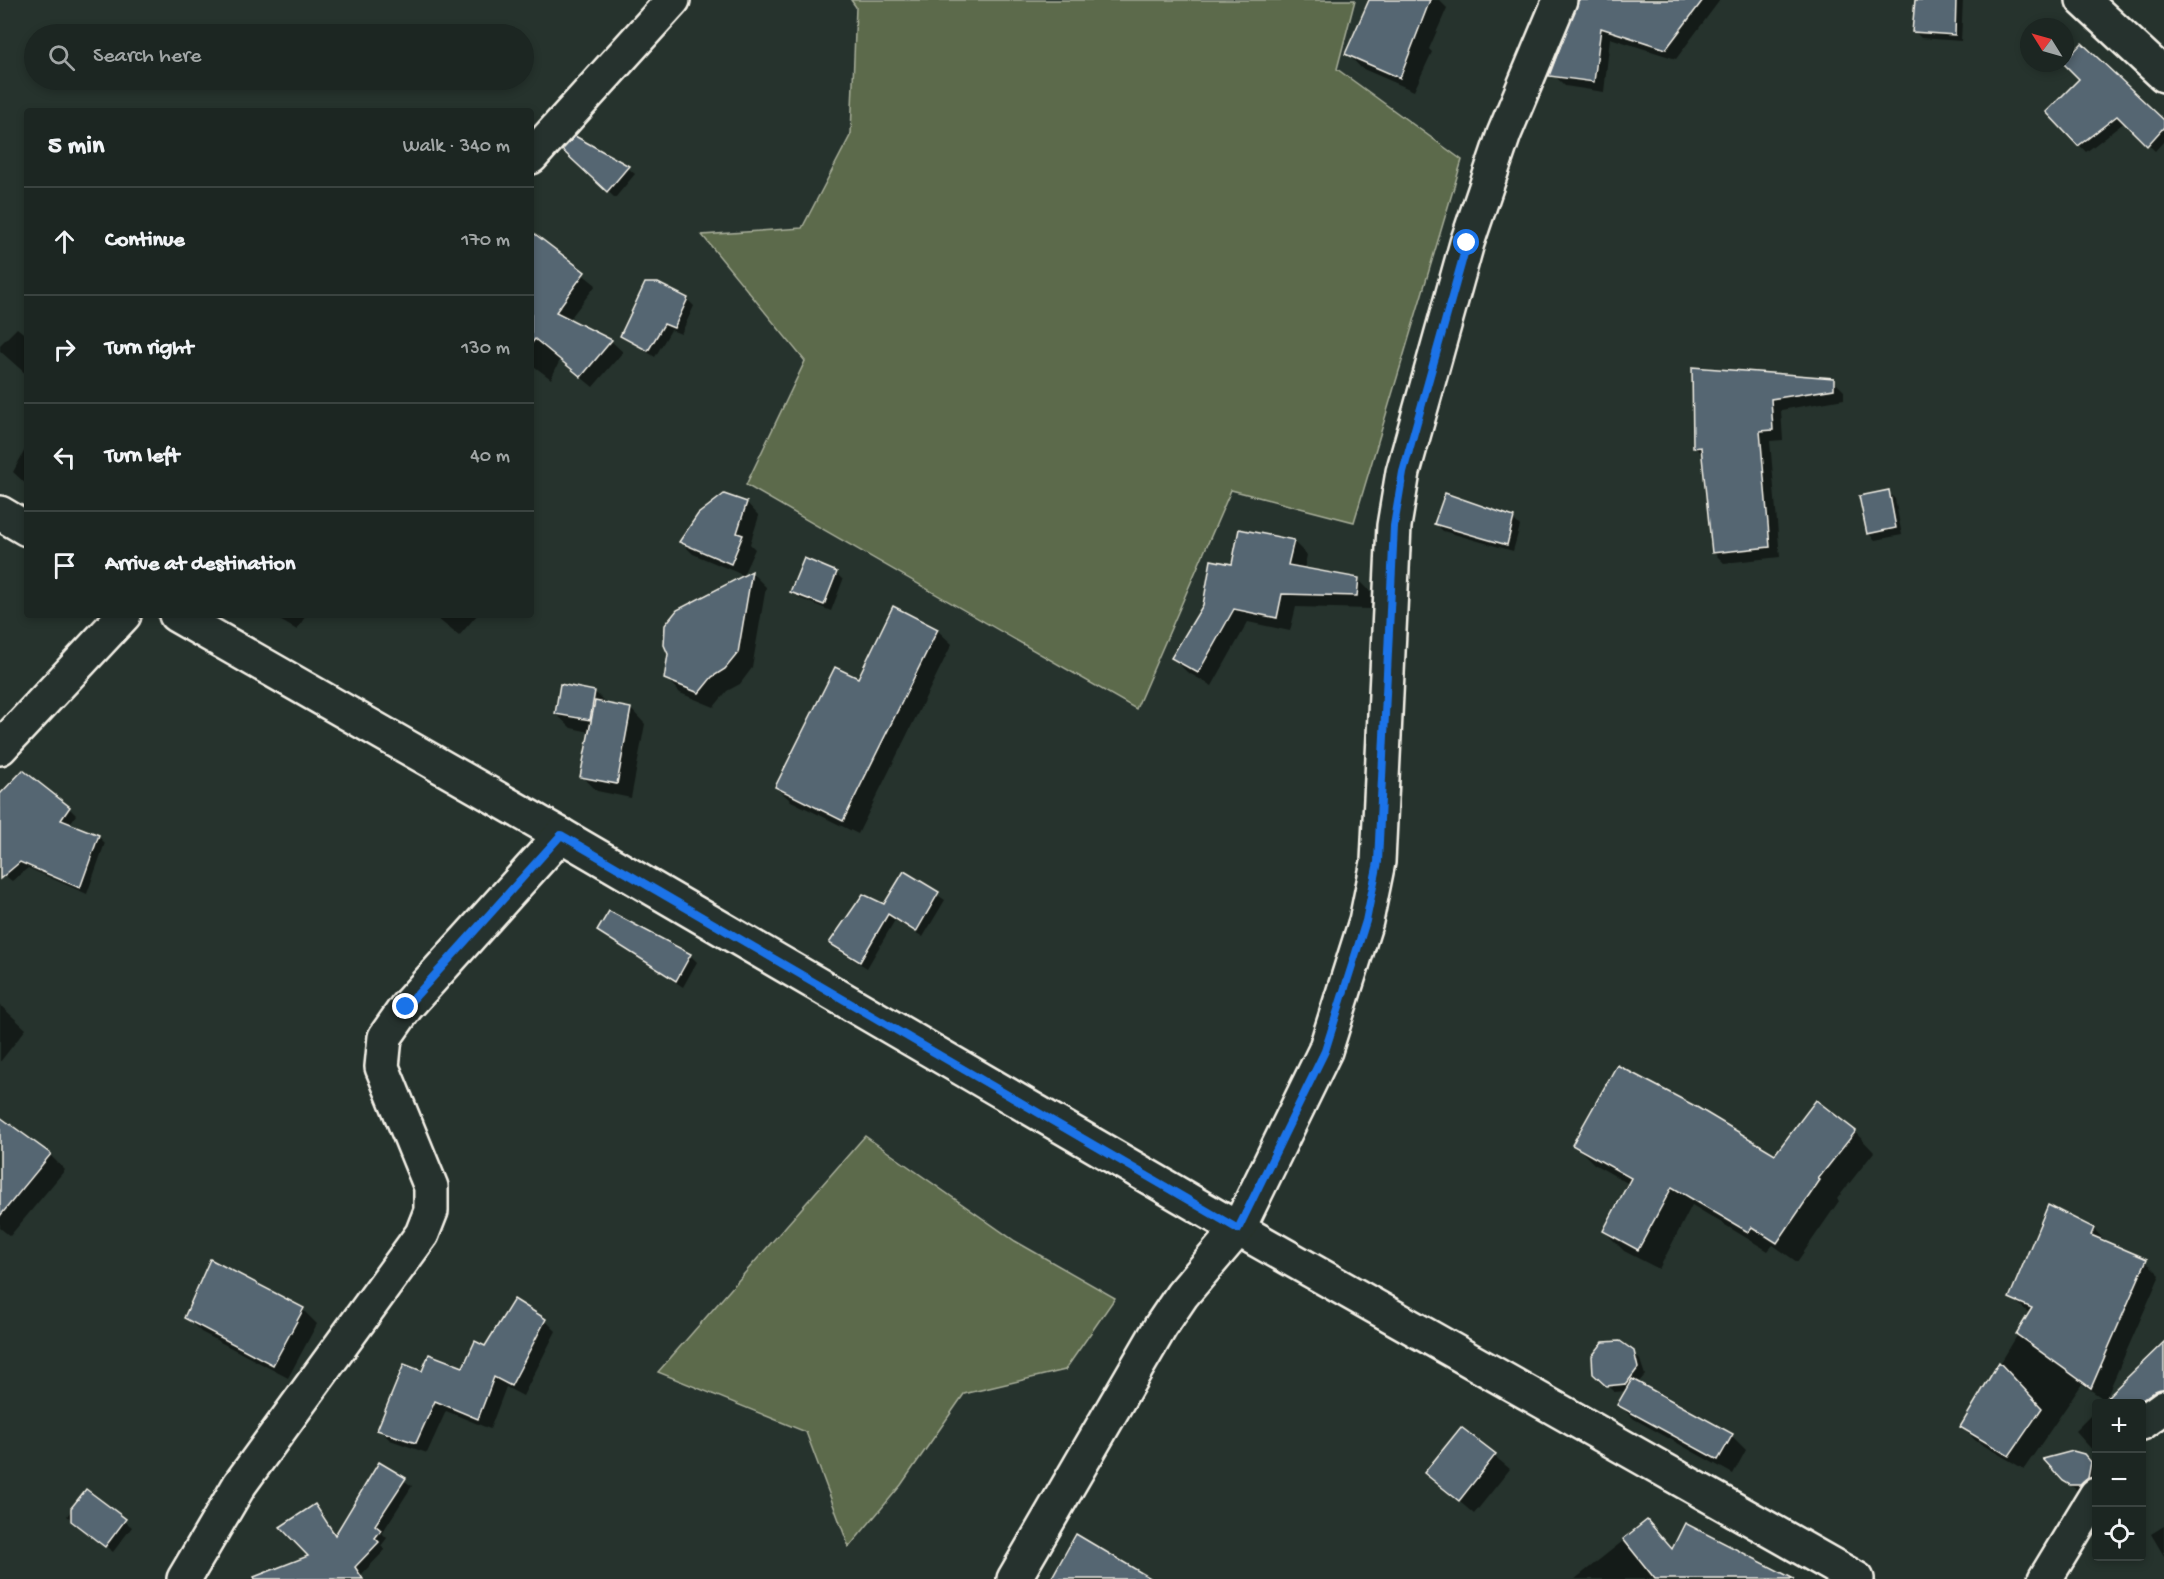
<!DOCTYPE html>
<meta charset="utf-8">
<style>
:root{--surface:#1c2622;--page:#29322f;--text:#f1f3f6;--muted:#a0a5a5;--line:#3a4340}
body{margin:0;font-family:"Gochi Hand",sans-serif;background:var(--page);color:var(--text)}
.controls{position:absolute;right:18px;bottom:18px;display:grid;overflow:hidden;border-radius:6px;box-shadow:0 3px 9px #0003}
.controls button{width:54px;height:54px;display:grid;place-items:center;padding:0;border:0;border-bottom:2px solid var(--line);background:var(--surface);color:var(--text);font:30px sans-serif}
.compass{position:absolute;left:2020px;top:18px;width:54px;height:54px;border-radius:50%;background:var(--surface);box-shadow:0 3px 9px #0003;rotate:307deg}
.stop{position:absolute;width:18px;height:18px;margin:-14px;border:4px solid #1a73e8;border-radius:50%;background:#fff}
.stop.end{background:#1a73e8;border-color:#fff;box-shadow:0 2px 6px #0008}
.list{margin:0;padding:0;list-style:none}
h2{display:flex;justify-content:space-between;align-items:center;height:78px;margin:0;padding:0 24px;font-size:26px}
h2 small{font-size:20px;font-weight:400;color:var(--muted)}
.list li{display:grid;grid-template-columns:39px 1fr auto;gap:18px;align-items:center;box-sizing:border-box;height:108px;padding:0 24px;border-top:2px solid var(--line)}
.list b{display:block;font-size:22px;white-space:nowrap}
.list em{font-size:20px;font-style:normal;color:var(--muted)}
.icon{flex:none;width:33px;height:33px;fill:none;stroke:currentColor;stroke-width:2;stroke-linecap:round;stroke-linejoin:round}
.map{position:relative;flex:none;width:2164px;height:1579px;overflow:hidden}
.search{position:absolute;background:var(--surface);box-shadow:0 3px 9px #0003;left:24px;top:24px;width:510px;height:66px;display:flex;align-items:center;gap:15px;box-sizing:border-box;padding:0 21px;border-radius:33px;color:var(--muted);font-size:22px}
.panel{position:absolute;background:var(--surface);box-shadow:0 3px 9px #0003;left:24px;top:108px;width:510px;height:510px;border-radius:6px}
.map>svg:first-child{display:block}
.green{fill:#5c6a4c;stroke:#a8ae9a;stroke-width:1.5}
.shadow{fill:#0007}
.building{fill:#556672;stroke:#f4f1e8;stroke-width:1.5}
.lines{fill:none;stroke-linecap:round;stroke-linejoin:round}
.minor-casing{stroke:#f4f1e8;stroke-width:38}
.minor{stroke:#26332d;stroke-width:33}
.route{stroke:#1a73e8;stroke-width:8}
</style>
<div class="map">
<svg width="2164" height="1579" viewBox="0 0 2164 1579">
<rect width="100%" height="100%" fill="#26332d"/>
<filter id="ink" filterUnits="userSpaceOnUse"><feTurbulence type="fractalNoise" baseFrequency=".0167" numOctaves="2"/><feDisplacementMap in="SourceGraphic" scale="12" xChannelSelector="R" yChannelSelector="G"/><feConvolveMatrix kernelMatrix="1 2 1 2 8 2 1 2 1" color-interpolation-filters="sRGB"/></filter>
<g filter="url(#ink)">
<g class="green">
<path d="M851,0H1355L1337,69L1462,160L1354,522L1231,490L1136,709L746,485L805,361L702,235L802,228L851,134L856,7Z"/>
<path d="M865,1136L1015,1241L1115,1298L1065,1370L964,1394L901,1485L849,1547L806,1432L658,1372Z"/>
</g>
<g class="shadow">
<path d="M1371,0H1439L1447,8L1429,49L1432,52L1414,91L1361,68L1347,53Z"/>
<path d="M1579,0H1720L1676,59L1610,38L1604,92L1565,86L1555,76Z"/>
<path d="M1916,0H1963L1961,41L1921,38L1914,31Z"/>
<path d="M2081,80L2164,122V141L2155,151L2125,122L2086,152L2048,112Z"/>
<path d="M575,138L628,168L635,174L615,198L564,150Z"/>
<path d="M531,239H539L596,285L569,320L611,341L623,352L593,387L560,360L551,379L531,364Z"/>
<path d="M687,299L694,306L681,334L671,330L655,357L622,336Z"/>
<path d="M17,328L27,336V375L0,351V345Z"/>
<path d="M1693,369L1833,380L1844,391V399L1781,410L1783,440L1770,441L1780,557L1724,563L1713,552L1704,457L1695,447Z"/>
<path d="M27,446V485L13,472Z"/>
<path d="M1888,492L1895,499L1902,535L1875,540L1868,533Z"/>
<path d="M725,496L747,503L759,516L750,544L755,549L743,575L693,554L681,542Z"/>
<path d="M1513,519L1520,526L1513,551L1443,531L1436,524Z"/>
<path d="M1293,541L1307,555L1304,569L1358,579L1372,593L1370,609L1296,607L1290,631L1248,622L1212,686L1187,672L1173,658L1204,605L1233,566Z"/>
<path d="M752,573L766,587L752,668L740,684L727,691L714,707L680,693L666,678L678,611Z"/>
<path d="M836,573L843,580L831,611L799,598L792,591Z"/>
<path d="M271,615H306L297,630Z"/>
<path d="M433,615H477L459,636Z"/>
<path d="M937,630L952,644L858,834L791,801L776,787L859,680Z"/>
<path d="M595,692L608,705L631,709L645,724L631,798L597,791L582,776L590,732L571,728L556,714Z"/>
<path d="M0,797L69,808L76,815L69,825L98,836L105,843L87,894L28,868L12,881L0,872Z"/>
<path d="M905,873L945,900L923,937L895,920L867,968L838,950L831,943L884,905Z"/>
<path d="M599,931L690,955L697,962L683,987Z"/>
<path d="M0,1005L26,1029L0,1062Z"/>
<path d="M6,1124L50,1155L65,1170L10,1236L0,1228V1128Z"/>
<path d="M1855,1132L1874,1152L1837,1199L1839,1201L1797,1262L1773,1245L1768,1251L1692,1205L1659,1269L1624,1251L1604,1231L1629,1184L1594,1164L1574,1144L1776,1155Z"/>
<path d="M2049,1207L2094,1229L2108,1244L2146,1261L2160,1275L2105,1400L2082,1384L2024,1469L1976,1441L1962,1427L2030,1314L2011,1297Z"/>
<path d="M303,1310L317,1324L288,1378L201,1332L186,1317Z"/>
<path d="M545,1320L556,1331L523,1396L506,1387L490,1429L446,1411L427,1453L390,1440L379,1429L423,1373L464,1369L486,1348Z"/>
<path d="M1633,1352L1640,1360L1645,1375L1637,1384L1732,1436L1746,1450L1733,1474L1634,1419L1619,1405L1627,1391L1614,1392L1595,1374Z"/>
<path d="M2144,1364L2164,1386V1409L2142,1404H2103Z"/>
<path d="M2096,1410V1454L2075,1431Z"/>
<path d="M1462,1429L1510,1469L1474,1514L1426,1473Z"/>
<path d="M2072,1453L2091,1459L2096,1464V1480L2087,1491H2078L2064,1480Z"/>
<path d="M380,1464L412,1486L382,1533L387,1538L381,1546L385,1550L361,1575L365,1579H252L311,1556L315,1506L336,1535Z"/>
<path d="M86,1491L132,1527L113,1552L67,1516Z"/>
<path d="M1647,1522L1673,1551L1784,1579H1575Z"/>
<path d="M2164,1526V1556L2151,1534Z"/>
</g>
<g class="building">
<path d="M1369,0H1430L1400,78L1345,54Z"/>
<path d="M1578,0H1703L1666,49L1601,28L1594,82L1549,76Z"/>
<path d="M1915,0H1956L1955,35L1912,32Z"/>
<path d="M2082,43L2164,120V127L2147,146L2117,116L2078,146L2046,112L2079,79L2063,63Z"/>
<path d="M575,136L629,166L607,192L562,150Z"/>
<path d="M531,231L585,272L556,312L612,340L581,377L535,339L531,344Z"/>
<path d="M645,283H658L688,298L674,328L664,324L648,351L620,336Z"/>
<path d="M1692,367L1834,378V389L1771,399L1773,430L1760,431L1770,547L1712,553L1701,447L1693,448Z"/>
<path d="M1889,490L1896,528L1867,534L1859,496Z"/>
<path d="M1445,493L1514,517L1507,545L1434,524Z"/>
<path d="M724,494L747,502L737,533L743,535L731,564L679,542L698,514Z"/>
<path d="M1239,529L1294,540L1288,565L1359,578L1357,596L1282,594L1277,618L1234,609L1198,673L1171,658L1203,605L1211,560L1232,564Z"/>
<path d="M804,558L837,572L824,605L790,592Z"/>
<path d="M752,571L738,653L725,669L712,677L699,693L664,679L668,654L664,645L665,625L677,610Z"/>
<path d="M893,606L938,629L843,821L775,787L835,667L858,678Z"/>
<path d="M560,684L595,691L590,720L555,714Z"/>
<path d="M595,701L631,708L617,784L580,777Z"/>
<path d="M23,770L70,807L61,820L99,835L80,888L20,862L0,879V794Z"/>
<path d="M904,871L939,892L916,932L888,914L860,962L829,943L863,894L884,904Z"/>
<path d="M609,911L691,954L676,981L597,931Z"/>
<path d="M1617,1065L1695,1106L1775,1154L1816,1100L1856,1131L1818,1179L1820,1180L1777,1243L1752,1227L1748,1232L1672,1187L1638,1250L1603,1231L1631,1178L1572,1145Z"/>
<path d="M0,1117L51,1154L0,1216Z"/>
<path d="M2048,1205L2094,1228L2091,1235L2147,1259L2091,1388L2016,1334L2032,1308L2009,1298Z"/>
<path d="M210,1259L304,1308L273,1365L184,1318Z"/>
<path d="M514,1299L546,1319L511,1386L494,1377L478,1419L435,1401L416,1443L377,1430L404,1364L422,1371L429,1354L463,1367L475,1341L485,1346Z"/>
<path d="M1620,1341L1634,1351L1638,1368L1626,1384L1606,1386L1593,1374L1592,1356L1603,1342Z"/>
<path d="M2164,1342V1389L2153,1392L2137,1404H2113L2106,1398Z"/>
<path d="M1999,1362L2042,1408L2009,1456L1960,1427Z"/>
<path d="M1632,1379L1733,1434L1718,1460L1617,1405Z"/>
<path d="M1461,1427L1496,1454L1459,1501L1424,1473Z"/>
<path d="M2073,1451L2084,1454L2091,1462L2088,1478L2080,1485H2070L2063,1481L2043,1459Z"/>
<path d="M379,1462L406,1478L375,1525L381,1530L375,1538L379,1542L355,1567L363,1579H255L254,1577L308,1556L280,1527L315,1504L335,1535Z"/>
<path d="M86,1489L126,1519L105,1547L71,1521V1508Z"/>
<path d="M1647,1520L1672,1549L1685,1523L1794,1579H1655L1623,1539Z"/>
<path d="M1076,1534L1152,1579H1051Z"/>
</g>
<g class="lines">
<defs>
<g id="minor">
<path d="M2083,0L2164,75"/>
<path d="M531,157L673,0"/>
<path d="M0,513L27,529"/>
<path d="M176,615L561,835L1238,1229L1857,1579"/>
<path d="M0,748L124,615"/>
<path d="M2142,1423L2164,1407"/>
<path d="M184,1579L240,1484L422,1234L431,1211V1187L382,1067L385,1037L406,1007L561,835"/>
<path d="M1014,1579L1161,1326L1182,1295L1238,1229L1325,1051L1366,921L1378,862L1394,526L1403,472L1467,243L1504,134L1560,0"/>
<path d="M2045,1579L2096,1495"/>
</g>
</defs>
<use href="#minor" class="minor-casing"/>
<use href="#minor" class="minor"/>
</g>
</g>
<g class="lines" filter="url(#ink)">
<path class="route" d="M406,1007L561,835L1238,1229L1325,1051L1366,921L1378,862L1394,526L1403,472L1467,243"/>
</g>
</svg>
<div class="controls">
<button>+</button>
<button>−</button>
<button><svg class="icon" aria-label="locate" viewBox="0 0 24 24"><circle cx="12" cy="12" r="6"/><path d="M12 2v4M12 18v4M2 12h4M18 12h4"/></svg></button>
</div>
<svg class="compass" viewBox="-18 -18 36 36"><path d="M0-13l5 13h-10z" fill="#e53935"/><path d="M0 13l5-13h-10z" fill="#a0a5a5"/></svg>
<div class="stop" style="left:1467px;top:243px"></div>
<div class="stop end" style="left:406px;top:1007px"></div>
<div class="search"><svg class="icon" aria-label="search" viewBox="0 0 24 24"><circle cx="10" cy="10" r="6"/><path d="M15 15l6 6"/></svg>Search here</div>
<section class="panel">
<h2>5 min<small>Walk · 340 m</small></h2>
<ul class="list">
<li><svg class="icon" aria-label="ahead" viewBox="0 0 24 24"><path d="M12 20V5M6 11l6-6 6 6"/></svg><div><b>Continue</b></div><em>170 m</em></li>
<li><svg class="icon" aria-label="right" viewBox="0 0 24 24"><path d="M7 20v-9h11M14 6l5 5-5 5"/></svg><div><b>Turn right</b></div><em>130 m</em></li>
<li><svg class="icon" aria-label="left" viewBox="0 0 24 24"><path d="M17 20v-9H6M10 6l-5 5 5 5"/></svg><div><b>Turn left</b></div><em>40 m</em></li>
<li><svg class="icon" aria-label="arrive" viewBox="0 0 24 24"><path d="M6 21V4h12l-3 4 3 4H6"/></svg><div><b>Arrive at destination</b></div></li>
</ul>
</section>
</div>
